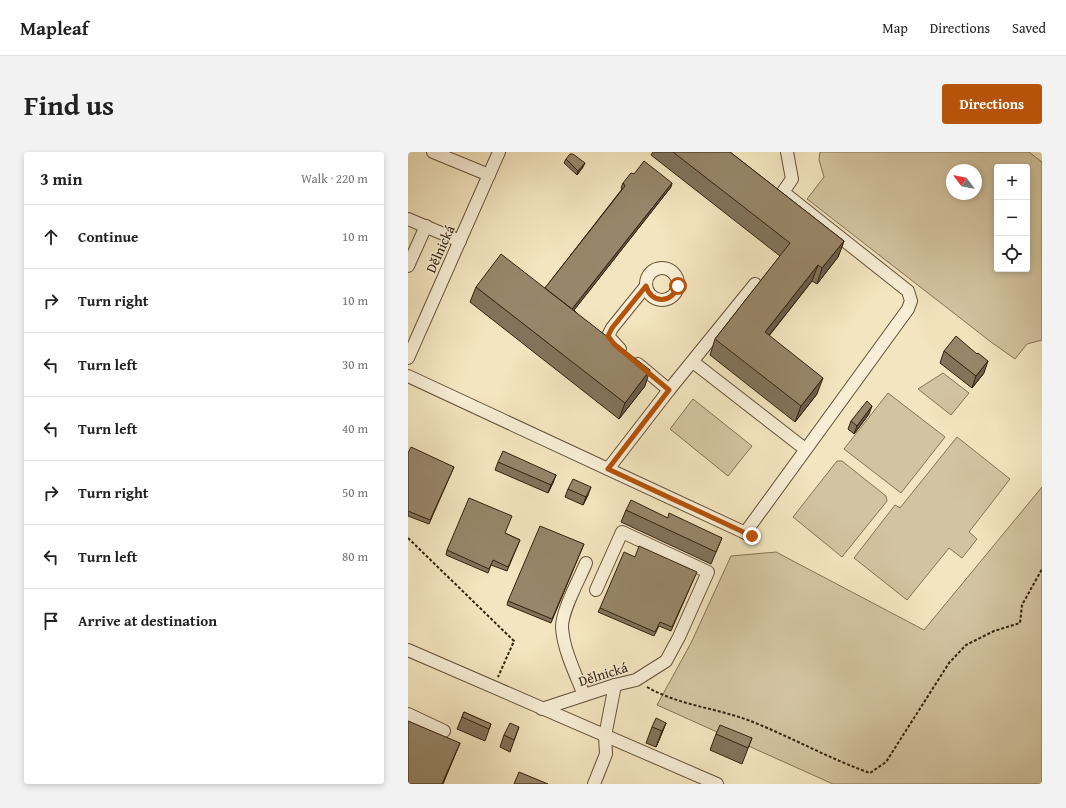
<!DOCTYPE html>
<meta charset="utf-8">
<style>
:root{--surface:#fff;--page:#f2f2f2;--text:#222;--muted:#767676;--line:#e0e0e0;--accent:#b45309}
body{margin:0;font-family:"Gentium Book Plus",serif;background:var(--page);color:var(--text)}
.controls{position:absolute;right:12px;top:12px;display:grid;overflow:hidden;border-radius:4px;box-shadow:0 2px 6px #0003}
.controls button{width:36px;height:36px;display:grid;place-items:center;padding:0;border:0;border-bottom:1px solid var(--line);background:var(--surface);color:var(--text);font:20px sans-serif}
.compass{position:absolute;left:538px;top:12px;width:36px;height:36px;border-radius:50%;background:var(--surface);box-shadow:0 2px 6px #0003;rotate:302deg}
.stop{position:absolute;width:12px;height:12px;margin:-9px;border:3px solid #b45309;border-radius:50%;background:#fff}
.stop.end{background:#b45309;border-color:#fff;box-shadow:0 1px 4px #0008}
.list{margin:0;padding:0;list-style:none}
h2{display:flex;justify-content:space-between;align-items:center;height:52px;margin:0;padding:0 16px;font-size:17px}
h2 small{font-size:13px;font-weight:400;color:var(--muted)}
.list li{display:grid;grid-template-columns:26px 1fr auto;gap:12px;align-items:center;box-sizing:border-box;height:64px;padding:0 16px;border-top:1px solid var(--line)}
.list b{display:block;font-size:15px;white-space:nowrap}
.list em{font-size:13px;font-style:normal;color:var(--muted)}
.icon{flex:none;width:22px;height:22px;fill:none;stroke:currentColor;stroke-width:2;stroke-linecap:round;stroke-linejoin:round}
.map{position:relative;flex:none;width:634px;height:632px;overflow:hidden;border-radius:4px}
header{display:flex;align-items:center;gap:24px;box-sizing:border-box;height:56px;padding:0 20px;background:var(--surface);border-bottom:1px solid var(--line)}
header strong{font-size:19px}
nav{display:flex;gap:22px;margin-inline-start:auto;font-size:14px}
.intro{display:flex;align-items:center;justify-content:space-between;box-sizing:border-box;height:96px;padding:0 24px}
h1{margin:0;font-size:28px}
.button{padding:10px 18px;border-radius:4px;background:var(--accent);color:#fff;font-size:14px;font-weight:700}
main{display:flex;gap:24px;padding:0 24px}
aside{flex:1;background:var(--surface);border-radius:4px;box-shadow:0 2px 6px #0003}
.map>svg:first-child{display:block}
.green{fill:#d3c4a1;stroke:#847256;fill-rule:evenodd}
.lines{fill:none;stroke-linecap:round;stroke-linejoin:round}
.minor-casing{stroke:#645139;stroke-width:14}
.path{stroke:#34200c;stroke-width:2;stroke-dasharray:3 2;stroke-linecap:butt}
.minor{stroke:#f7eed5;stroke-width:12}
.wall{fill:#82735a;stroke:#34200c}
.shaded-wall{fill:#6a5e4a;stroke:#34200c}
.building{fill:#978669;stroke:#34200c}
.route{stroke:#b45309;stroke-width:5}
.labels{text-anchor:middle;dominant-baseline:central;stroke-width:3;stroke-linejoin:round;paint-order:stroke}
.street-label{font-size:14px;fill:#34200c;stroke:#f7eed5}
</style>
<header>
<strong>Mapleaf</strong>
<nav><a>Map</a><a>Directions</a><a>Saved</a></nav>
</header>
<div class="intro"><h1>Find us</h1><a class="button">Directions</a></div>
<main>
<aside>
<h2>3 min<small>Walk · 220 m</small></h2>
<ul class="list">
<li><svg class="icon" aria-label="ahead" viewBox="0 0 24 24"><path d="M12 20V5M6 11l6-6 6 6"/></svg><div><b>Continue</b></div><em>10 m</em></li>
<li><svg class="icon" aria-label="right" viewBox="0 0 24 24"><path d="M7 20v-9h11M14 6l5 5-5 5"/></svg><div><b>Turn right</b></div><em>10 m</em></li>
<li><svg class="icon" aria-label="left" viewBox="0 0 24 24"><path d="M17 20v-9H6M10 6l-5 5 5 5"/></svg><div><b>Turn left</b></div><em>30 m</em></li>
<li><svg class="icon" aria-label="left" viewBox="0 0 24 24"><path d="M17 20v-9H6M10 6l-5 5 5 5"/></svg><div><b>Turn left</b></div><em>40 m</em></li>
<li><svg class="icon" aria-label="right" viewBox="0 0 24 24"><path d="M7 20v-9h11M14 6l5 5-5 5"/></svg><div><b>Turn right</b></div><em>50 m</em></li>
<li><svg class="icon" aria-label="left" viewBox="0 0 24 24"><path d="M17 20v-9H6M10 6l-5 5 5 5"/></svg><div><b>Turn left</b></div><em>80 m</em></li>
<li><svg class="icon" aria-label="arrive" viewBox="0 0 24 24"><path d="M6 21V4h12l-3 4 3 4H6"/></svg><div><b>Arrive at destination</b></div></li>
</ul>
</aside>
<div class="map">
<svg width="634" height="632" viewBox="0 0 634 632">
<rect width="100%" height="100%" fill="#f3e5bf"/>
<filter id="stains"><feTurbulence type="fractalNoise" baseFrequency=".005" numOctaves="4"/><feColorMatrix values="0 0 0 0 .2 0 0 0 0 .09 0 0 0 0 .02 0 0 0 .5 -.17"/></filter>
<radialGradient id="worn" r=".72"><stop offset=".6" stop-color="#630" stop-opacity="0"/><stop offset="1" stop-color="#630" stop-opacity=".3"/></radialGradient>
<g class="green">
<path d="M412,0H621L634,10V188L619,192L607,207L583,190L399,47L416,25L411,8ZM589,15H619V117H589ZM544,18H568V42H544Z"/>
<path d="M535,221L561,241L543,263L510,237Z"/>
<path d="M480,241L537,285L493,341L436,297Z"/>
<path d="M285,247L344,294L320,324L262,277Z"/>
<path d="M549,285L602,327L561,380L569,387L554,406L541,396L499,448L446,406L487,353L492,356Z"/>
<path d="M429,309H434L478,344L479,349L434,405L385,365Z"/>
<path d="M634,335V632H425L249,553L283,491L323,404L368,400L516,478Z"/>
</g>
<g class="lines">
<defs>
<g id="minor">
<path d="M25,0L81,23"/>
<path d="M0,67L52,89"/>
<path d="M0,114L18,74"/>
<circle cx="254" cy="132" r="16"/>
<path d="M212,197L200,184L204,176L238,134"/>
<path d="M0,206L91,0"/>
<path d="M285,210L397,297"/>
<path d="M230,212L261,238"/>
<path d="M0,224L344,384"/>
<path d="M200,317L261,238L347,132"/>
<path d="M337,381L500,157L503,149L500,139L375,40L384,27L379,0"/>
<path d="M0,498L309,632"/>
<path d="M176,543C168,523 155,497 154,475C154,458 171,428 178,411"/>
<path d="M134,557L207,533L228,528L258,509L271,485L300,420L214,380L188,438"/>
<path d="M0,562L36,579"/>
<path d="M186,632L198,602L197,584L207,533"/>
</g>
</defs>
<use href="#minor" class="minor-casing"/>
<g class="path">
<path d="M0,386L106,489L90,525"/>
<path d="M239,535C272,554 310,556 345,570C385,586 422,607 462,621L478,610L541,511L558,493L586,479L612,471L614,453L634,417"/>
</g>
<use href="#minor" class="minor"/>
</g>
<g class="wall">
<path d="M245,0H322L436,89L430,105L409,132L404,129L361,184L409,242L387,270L302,203L307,187L372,104L243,3Z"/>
<path d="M158,7L175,15L169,23L156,11Z"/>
<path d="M215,31L263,35L166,158L237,234L211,267L62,150L68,135L137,136L214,37L213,36Z"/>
<path d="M536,199L576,221L564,236L532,211Z"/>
<path d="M461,262L446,282L440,277L443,269Z"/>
<path d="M0,301L46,315L21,372L0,364Z"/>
<path d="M90,310L148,323L140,341L87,318Z"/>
<path d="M160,337L180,343L175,353L157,345Z"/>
<path d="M218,358L260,366L314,386L303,412L213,370Z"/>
<path d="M97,381L112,388L99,419L83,413L80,421L38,403L39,398Z"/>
<path d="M176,392L143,471L99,453L100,449Z"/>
<path d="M287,424L263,479L251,474L246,484L190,460L192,456Z"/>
<path d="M56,560L83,572L77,589L49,577Z"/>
<path d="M258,571L248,595L238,591L244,575Z"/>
<path d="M111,575L102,600L92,595L96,583Z"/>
<path d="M308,582L344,586L334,612L302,598Z"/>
</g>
<g class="shaded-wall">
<path d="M177,11L175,15L169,23L170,19Z"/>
<path d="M264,31L263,35L163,162L164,157Z"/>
<path d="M436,89L430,105L409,132L414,116Z"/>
<path d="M410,113L404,129L351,196L357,180Z"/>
<path d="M580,209L576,221L564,236L568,224Z"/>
<path d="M242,218L237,234L211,267L217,251Z"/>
<path d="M415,226L409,242L387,270L393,254Z"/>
<path d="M464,254L461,262L446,282L449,274Z"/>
<path d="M148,323L145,331L140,341L143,333Z"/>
<path d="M183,335L180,343L175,353L178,345Z"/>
<path d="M258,571L252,586L248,595L254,579Z"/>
<path d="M52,591L35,632H34Z"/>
</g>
<g class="building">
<path d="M265,0H322L436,89L414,116L410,113L357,180L415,226L393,254L307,187L382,91Z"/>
<path d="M162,2H165L177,11L170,19L158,7Z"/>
<path d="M236,9L264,31L164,157L137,136L217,34L215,31L223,21L226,22Z"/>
<path d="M93,102L242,218L217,251L68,135Z"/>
<path d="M548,184L569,202L570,201L580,209L568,224L536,199Z"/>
<path d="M459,249L464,254L449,274L443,269Z"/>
<path d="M3,295L46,315L22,368L0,359V301Z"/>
<path d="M95,299L148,323L143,333L90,310Z"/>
<path d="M165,327L183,335L178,345L160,337Z"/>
<path d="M61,346L104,364L97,381L112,388L100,415L85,408L81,417L39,398Z"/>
<path d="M223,348L260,366L261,361L314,386L308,400L218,358Z"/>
<path d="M132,374L176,392L144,467L100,449Z"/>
<path d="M231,394L289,420L264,475L252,470L247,480L192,456L216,400L227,405Z"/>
<path d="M56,560L83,572L81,577L54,565Z"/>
<path d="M248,566L258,571L254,579L244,575Z"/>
<path d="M0,569L52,591L34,632H0Z"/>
<path d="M102,571L111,575L106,588L96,583Z"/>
<path d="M312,573L344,586L340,596L308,582Z"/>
<path d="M111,620L140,632H106Z"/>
</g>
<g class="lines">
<path class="route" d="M270,134C264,152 243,152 238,134L204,176L200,184L206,192L261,238L200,317L344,384"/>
</g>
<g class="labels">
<g class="street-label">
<text transform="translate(32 97) rotate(-66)">Dělnická</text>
<text transform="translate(195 522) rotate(-17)">Dělnická</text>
</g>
</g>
<rect width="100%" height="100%" filter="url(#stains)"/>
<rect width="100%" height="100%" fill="url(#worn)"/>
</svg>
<div class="controls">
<button>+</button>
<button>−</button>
<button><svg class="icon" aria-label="locate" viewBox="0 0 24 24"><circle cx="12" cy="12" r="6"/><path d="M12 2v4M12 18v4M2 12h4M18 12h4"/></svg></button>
</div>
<svg class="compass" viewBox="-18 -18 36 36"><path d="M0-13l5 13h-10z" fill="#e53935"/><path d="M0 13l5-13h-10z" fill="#767676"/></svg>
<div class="stop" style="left:270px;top:134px"></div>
<div class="stop end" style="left:344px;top:384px"></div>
</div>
</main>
